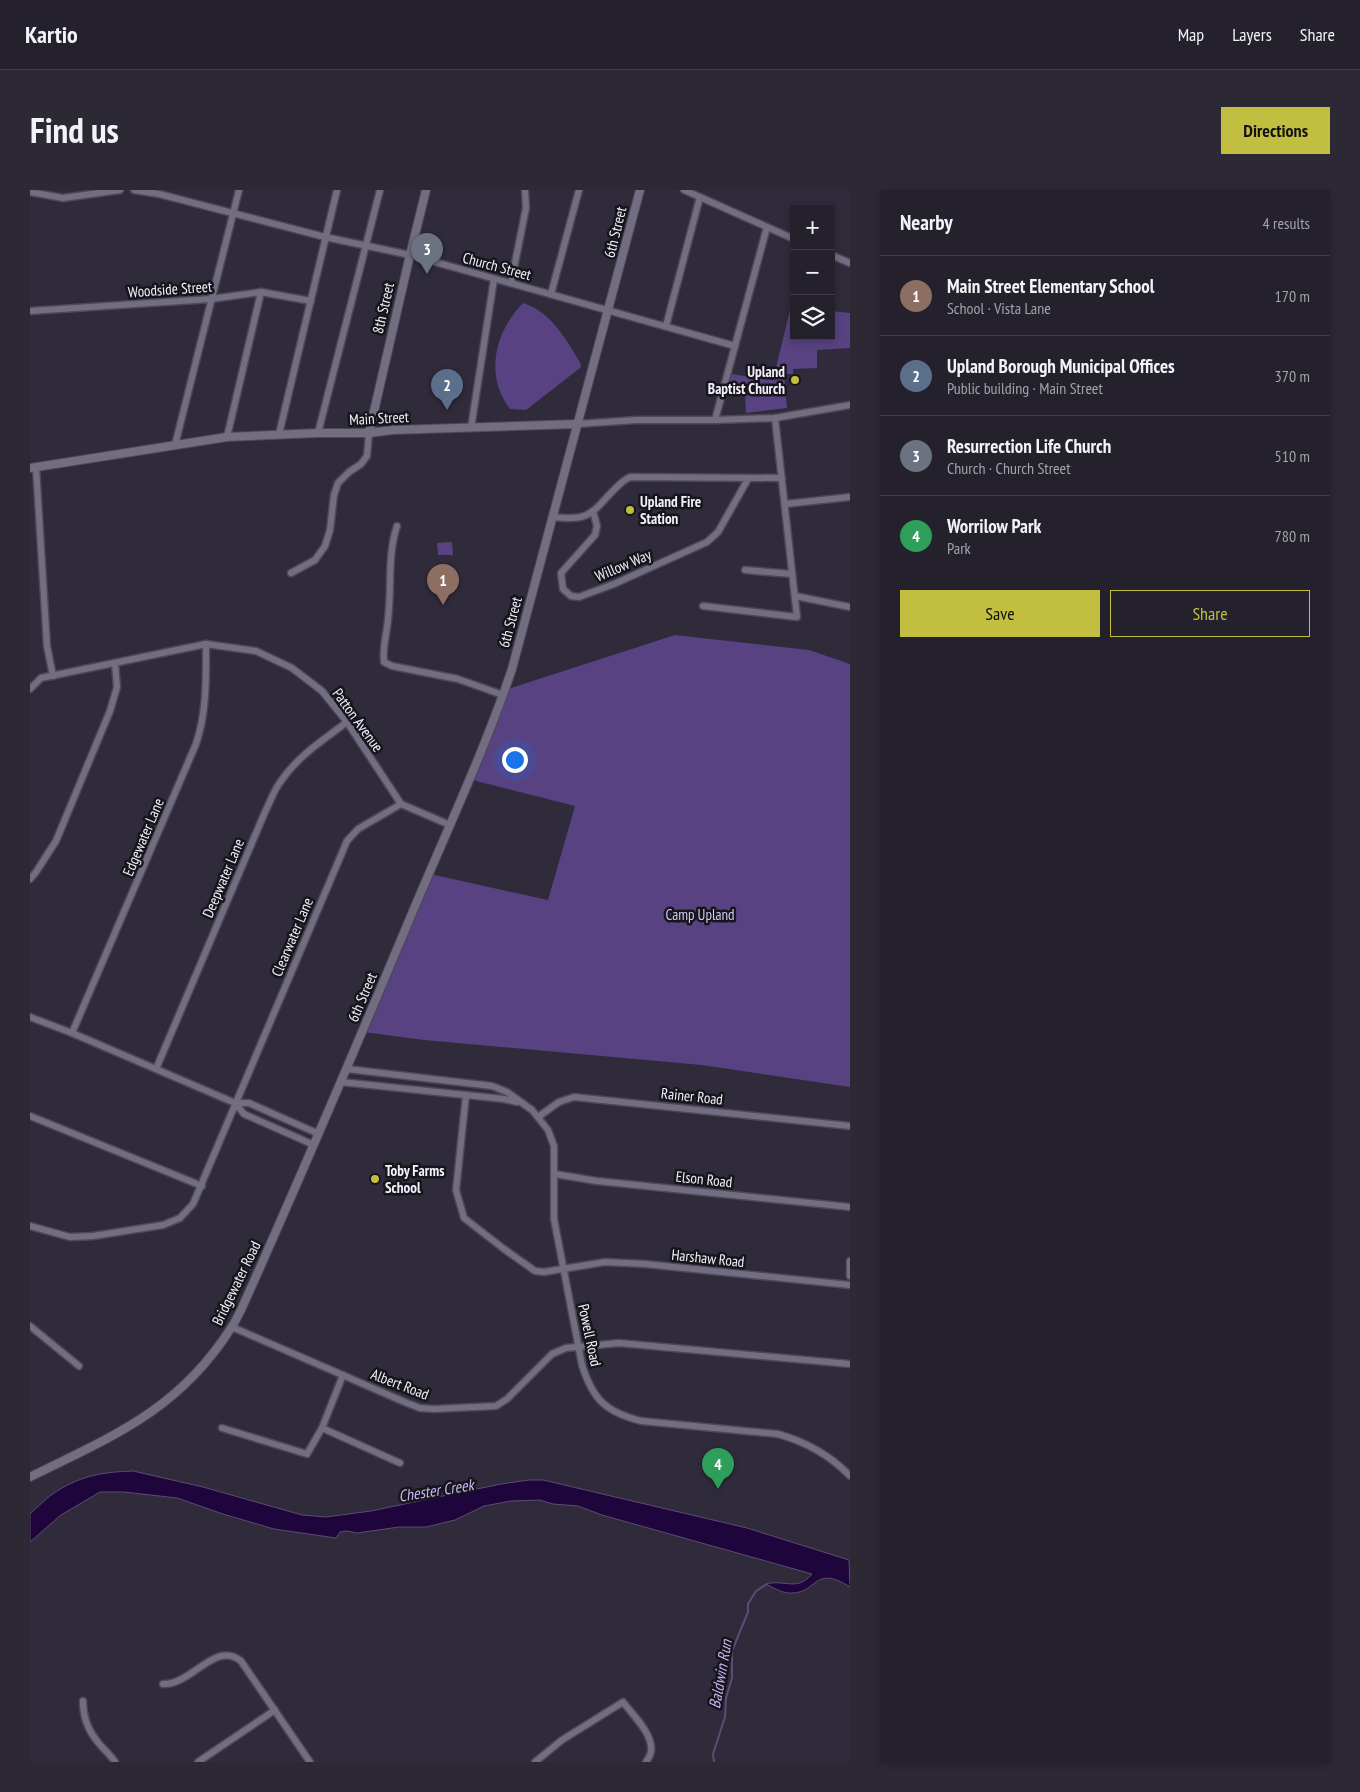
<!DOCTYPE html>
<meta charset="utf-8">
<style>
:root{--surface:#24202c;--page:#2c2834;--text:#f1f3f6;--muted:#a3a3a9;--line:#413e48;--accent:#c1be40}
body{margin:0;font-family:"PT Sans Narrow",sans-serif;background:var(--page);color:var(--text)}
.controls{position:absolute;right:15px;top:15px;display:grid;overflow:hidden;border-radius:0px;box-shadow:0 2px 8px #0003}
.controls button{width:45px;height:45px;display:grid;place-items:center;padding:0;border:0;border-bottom:1px solid var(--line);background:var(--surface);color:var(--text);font:25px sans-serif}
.you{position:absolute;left:484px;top:569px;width:18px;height:18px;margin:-12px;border:4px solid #fff;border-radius:50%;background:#1a73e8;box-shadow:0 0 0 8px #1a73e833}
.badge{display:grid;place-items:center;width:32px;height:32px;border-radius:50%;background:var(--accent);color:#fff;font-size:16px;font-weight:700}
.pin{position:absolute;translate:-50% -41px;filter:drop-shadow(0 1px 2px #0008)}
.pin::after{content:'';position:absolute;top:26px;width:18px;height:15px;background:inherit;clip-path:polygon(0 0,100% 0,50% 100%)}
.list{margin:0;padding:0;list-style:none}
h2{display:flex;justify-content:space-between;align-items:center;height:65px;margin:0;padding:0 20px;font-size:21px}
h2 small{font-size:16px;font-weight:400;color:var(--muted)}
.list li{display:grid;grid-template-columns:32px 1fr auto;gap:15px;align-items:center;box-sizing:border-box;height:80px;padding:0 20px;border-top:1px solid var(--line)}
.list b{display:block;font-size:19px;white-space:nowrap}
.list p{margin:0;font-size:16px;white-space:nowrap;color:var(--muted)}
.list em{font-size:16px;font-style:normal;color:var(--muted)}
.actions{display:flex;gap:10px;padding:15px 20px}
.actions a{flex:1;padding:11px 0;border:1px solid var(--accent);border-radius:0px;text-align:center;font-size:18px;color:var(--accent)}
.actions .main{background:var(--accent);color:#111}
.icon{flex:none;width:28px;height:28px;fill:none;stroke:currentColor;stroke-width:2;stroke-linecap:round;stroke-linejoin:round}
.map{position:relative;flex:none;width:820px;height:1572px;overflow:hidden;border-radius:0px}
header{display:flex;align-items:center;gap:30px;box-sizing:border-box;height:70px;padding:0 25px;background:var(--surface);border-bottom:1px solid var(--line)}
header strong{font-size:24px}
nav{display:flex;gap:28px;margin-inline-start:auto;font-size:18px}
.intro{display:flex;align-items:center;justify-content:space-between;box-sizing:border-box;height:120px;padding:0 30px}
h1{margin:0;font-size:35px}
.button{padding:12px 22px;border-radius:0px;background:var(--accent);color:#111;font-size:18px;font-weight:700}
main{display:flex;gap:30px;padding:0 30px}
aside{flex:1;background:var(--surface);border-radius:0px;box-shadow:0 2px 8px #0003}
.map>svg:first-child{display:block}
.green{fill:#584281}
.water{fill:#1e053c;stroke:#5e4b75}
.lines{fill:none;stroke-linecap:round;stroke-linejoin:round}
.stream{stroke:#5e4b75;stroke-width:2}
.minor-casing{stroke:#4c4856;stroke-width:9}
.tertiary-casing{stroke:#4c4856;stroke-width:10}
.minor{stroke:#726d80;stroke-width:6}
.tertiary{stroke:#726d80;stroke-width:8}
.poi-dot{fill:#c1be40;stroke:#17151c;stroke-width:2}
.labels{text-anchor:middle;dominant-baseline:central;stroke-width:5;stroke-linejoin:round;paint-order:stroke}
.street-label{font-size:15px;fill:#f2effa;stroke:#17151c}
.poi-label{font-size:15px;font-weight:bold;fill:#f2effa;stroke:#17151c;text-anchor:start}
.park-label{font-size:15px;fill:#d5c9f4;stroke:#17151c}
.water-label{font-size:16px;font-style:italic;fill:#c7b4f4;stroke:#17151c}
</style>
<header>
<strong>Kartio</strong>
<nav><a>Map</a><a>Layers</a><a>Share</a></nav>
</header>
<div class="intro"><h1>Find us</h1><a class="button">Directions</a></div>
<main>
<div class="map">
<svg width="820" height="1572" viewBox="0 0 820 1572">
<rect width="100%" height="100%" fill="#302b3b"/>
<g class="green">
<path d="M493,113C522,122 536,150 551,174L550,178L496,220L480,219C454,185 465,142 493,113Z"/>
<path d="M761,116L764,117V146H801V121L820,123V158L787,160V178L763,179V184H754L757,218L716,223L715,205L697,202L701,184L743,190Z"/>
<path d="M422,352L423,365H408L407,353Z"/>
<path d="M645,445L779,460L820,474V897L672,875L394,850L333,842L400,684L518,710L545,616L438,589L478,499Z"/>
</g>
<path class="water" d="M103,1281L173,1297L272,1325L296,1327L341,1321L471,1294L499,1290H513L717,1338L819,1370L820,1397C784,1374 787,1403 762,1403C753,1404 744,1398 736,1394C755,1389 767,1402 782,1384L572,1325L548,1316L523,1314L510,1310L481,1311L454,1316L425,1330L396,1337H369L327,1343L317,1341L310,1342L306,1348L244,1339L193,1324L147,1308L94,1302H70L31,1325L0,1352V1324C9,1316 17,1307 27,1301C53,1285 74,1282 103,1281Z"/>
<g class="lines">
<path class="stream" d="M684,1572L683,1564L695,1527L696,1508L702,1488V1461L718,1422V1414L726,1401L737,1394"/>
<defs>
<g id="minor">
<path d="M104,0L129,4L295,47L380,65L705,156"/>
<path d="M654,0L764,49"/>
<path d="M0,2L33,8L90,0"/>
<path d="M801,65L820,73"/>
<path d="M481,93L496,18L495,0"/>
<path d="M521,104L549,0"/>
<path d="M0,121L181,109L231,102L281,111"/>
<path d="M636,136L670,7"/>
<path d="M685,230L737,37"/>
<path d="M547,234L606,230H685L745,228L820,215"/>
<path d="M441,238L464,89"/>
<path d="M288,243L350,0"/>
<path d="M249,244L307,0"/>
<path d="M197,247L231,102"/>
<path d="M145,255L209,0"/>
<path d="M6,277L17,456L23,486"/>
<path d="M755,314L820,307"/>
<path d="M563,321L567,336L565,345L531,383L533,399L541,406L549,407L584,394L677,352L688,342L718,289"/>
<path d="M522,327C532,328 541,329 551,327C571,322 581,296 600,287L752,288"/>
<path d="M367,336C357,366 362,398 358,429C357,444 352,457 354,472L362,476L428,489L473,505"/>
<path d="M715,380L762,384"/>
<path d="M261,383L285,370L295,356L300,340L304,305L308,293L319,282L331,274L337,266L339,243"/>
<path d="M765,406L820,417"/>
<path d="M673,416L767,427L745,228"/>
<path d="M0,499L11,488L176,454L226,461L262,478L292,501L317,532L371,614L420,635"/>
<path d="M0,689L6,682L26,651L80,521L87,497L85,473"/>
<path d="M0,827L42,843L205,913H219L289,944"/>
<path d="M42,843L166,554C177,521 176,489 176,454"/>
<path d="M126,879L235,622C240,612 244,600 251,591C268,566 293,550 317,532"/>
<path d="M317,879L462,896L477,902L502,920L518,940L524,956V1029L552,1175C563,1210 576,1222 611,1231L748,1244C776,1252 800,1265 820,1286"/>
<path d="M311,892L474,909L487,912"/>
<path d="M436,905L426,1000L434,1028L474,1059L505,1081L514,1082L575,1072L615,1074L820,1095"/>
<path d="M205,913L214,924L284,955"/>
<path d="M0,926L172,996"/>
<path d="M508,927L529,912L544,907L820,936"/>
<path d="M525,984L567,991L820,1017"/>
<path d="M0,1036L40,1047L63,1046L133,1035L150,1028L163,1014L317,651L328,639L371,614"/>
<path d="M820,1071V1086"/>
<path d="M0,1136L49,1176"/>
<path d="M202,1137L377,1213L390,1218L404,1219L466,1216L477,1209L522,1164L536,1158L589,1153L820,1174"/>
<path d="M192,1238L277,1264L292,1238L313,1185"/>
<path d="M292,1238L370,1273"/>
<path d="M133,1494C162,1495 185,1450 211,1471L280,1572"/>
<path d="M53,1511C53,1525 58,1540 67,1551C72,1558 80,1564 85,1572"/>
<path d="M168,1572L245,1520"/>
<path d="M505,1572L532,1550L593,1512C603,1525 623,1544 621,1561C621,1564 618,1569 616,1572"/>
</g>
<g id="tertiary">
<path d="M339,243L380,65L396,0"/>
<path d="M0,278L197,247L288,243H339L363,240L547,234"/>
<path d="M0,1287C83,1246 149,1220 201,1138C209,1126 214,1113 220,1100C277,972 332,843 386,714C419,636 455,559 482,479L610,0"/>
</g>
</defs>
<use href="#minor" class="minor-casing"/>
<use href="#tertiary" class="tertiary-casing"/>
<use href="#minor" class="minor"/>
<use href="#tertiary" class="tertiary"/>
</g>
<g class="poi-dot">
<circle cx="765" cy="190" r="5"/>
<circle cx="600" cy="320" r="5"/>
<circle cx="345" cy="989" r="5"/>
</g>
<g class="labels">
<g class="street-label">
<text transform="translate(585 42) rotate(-76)">6th Street</text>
<text transform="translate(467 76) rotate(15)">Church Street</text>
<text transform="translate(140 99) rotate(-4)">Woodside Street</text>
<text transform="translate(353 118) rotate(-77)">8th Street</text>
<text transform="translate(349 228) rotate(-3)">Main Street</text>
<text transform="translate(593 375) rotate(-23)">Willow Way</text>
<text transform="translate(480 432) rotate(-75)">6th Street</text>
<text transform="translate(328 530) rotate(54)">Patton Avenue</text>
<text transform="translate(113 647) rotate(-67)">Edgewater Lane</text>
<text transform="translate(193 688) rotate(-67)">Deepwater Lane</text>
<text transform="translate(262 747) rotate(-67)">Clearwater Lane</text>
<text transform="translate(332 807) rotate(-67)">6th Street</text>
<text transform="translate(662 906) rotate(6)">Rainer Road</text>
<text transform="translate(674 989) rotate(6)">Elson Road</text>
<text transform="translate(678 1068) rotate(6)">Harshaw Road</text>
<text transform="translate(206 1093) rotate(-64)">Bridgewater Road</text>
<text transform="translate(560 1145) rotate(78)">Powell Road</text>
<text transform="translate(370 1194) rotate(21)">Albert Road</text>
</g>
<g class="poi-label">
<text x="755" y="181" text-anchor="end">Upland<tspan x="755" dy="17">Baptist Church</tspan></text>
<text x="610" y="311">Upland Fire<tspan x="610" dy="17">Station</tspan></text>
<text x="355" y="980">Toby Farms<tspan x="355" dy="17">School</tspan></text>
</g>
<g class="park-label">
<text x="670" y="724">Camp Upland</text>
</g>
<g class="water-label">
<text transform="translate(406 1300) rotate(-9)">Chester Creek</text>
<text transform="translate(690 1484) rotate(-80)">Baldwin Run</text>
</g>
</g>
</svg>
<div class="controls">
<button>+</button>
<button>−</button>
<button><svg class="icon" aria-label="layers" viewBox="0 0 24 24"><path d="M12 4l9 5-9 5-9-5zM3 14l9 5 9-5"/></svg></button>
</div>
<div class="you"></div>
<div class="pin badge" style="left:413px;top:415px;background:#8d6e63">1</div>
<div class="pin badge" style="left:417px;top:220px;background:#5c6f8a">2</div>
<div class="pin badge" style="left:397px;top:84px;background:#6b7280">3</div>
<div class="pin badge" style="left:688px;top:1299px;background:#2e9e5b">4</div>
</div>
<aside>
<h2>Nearby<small>4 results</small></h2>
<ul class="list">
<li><span class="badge" style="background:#8d6e63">1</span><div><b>Main Street Elementary School</b><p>School · Vista Lane</p></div><em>170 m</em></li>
<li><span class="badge" style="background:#5c6f8a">2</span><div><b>Upland Borough Municipal Offices</b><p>Public building · Main Street</p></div><em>370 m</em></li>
<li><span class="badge" style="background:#6b7280">3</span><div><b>Resurrection Life Church</b><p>Church · Church Street</p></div><em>510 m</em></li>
<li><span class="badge" style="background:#2e9e5b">4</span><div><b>Worrilow Park</b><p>Park</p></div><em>780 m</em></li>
</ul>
<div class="actions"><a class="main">Save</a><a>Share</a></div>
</aside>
</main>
